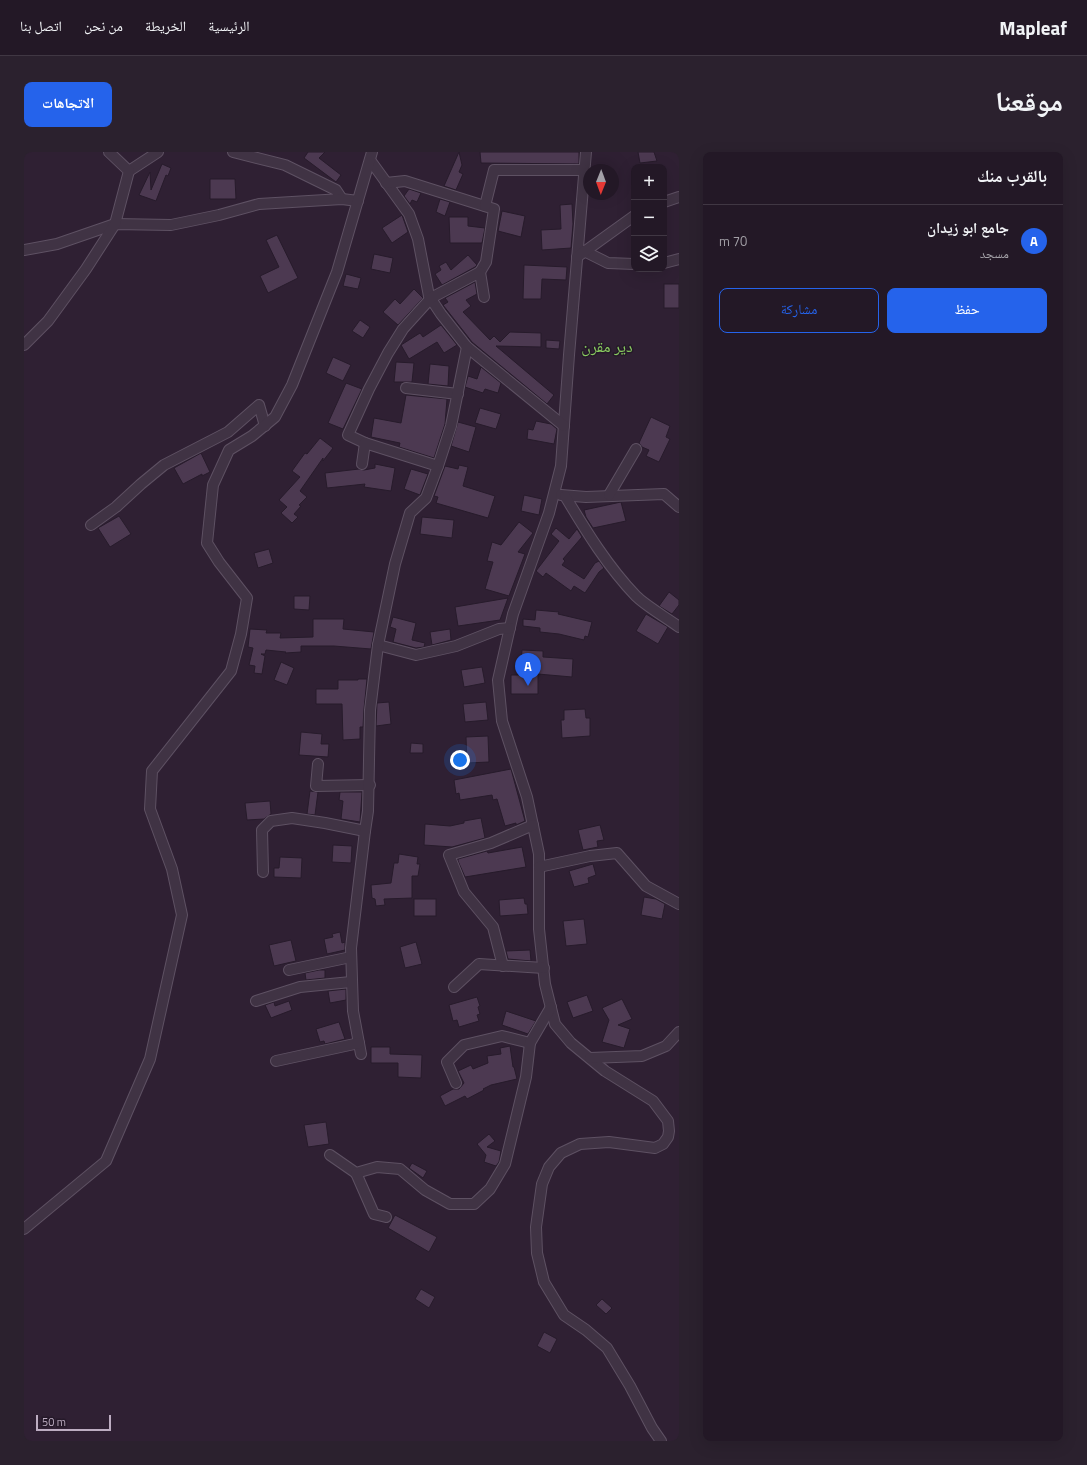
<!DOCTYPE html>
<html lang="ar">
<meta charset="utf-8">
<style>
:root{--surface:#231826;--page:#2b212e;--text:#f1f3f6;--muted:#a3a0a7;--line:#403743;--accent:#2563eb}
body{margin:0;font-family:"Titillium Web","Noto Naskh Arabic",sans-serif;background:var(--page);color:var(--text);direction:rtl}
.controls{position:absolute;right:12px;top:12px;display:grid;overflow:hidden;border-radius:8px;box-shadow:0 4px 16px #0002}
.controls button{width:36px;height:36px;display:grid;place-items:center;padding:0;border:0;border-bottom:1px solid var(--line);background:var(--surface);color:var(--text);font:20px sans-serif}
.compass{position:absolute;left:559px;top:12px;width:36px;height:36px;border-radius:50%;background:var(--surface);box-shadow:0 4px 16px #0002;rotate:181deg}
.scale{position:absolute;left:12px;bottom:10px;width:75px;box-sizing:border-box;padding-left:4px;border:2px solid #bdadc2;border-top:0;font-size:11px;line-height:14px;white-space:nowrap;color:#bdadc2;-webkit-text-stroke:3px #251929;paint-order:stroke}
.you{position:absolute;left:436px;top:608px;width:14px;height:14px;margin:-10px;border:3px solid #fff;border-radius:50%;background:#1a73e8;box-shadow:0 0 0 6px #1a73e833}
.badge{display:grid;place-items:center;width:26px;height:26px;border-radius:50%;background:var(--accent);color:#fff;font-size:13px;font-weight:700}
.pin{position:absolute;translate:-50% -33px;filter:drop-shadow(0 1px 2px #0008)}
.pin::after{content:'';position:absolute;top:21px;width:14px;height:12px;background:inherit;clip-path:polygon(0 0,100% 0,50% 100%)}
.list{margin:0;padding:0;list-style:none}
h2{display:flex;justify-content:space-between;align-items:center;height:52px;margin:0;padding:0 16px;font-size:17px}
h2 small{font-size:13px;font-weight:400;color:var(--muted)}
.list li{display:grid;grid-template-columns:26px 1fr auto;gap:12px;align-items:center;box-sizing:border-box;height:72px;padding:0 16px;border-top:1px solid var(--line)}
.list b{display:block;font-size:15px;white-space:nowrap}
.list p{margin:0;font-size:13px;white-space:nowrap;color:var(--muted)}
.list em{font-size:13px;font-style:normal;color:var(--muted)}
.actions{display:flex;gap:8px;padding:12px 16px}
.actions a{flex:1;padding:9px 0;border:1px solid var(--accent);border-radius:8px;text-align:center;font-size:14px;color:var(--accent)}
.actions .main{background:var(--accent);color:#fff}
.icon{flex:none;width:22px;height:22px;fill:none;stroke:currentColor;stroke-width:2;stroke-linecap:round;stroke-linejoin:round}
.map{position:relative;flex:none;width:655px;height:1289px;overflow:hidden;direction:ltr;border-radius:8px}
header{display:flex;align-items:center;gap:24px;box-sizing:border-box;height:56px;padding:0 20px;background:var(--surface);border-bottom:1px solid var(--line)}
header strong{font-size:19px}
nav{display:flex;gap:22px;margin-inline-start:auto;font-size:14px}
.intro{display:flex;align-items:center;justify-content:space-between;box-sizing:border-box;height:96px;padding:0 24px}
h1{margin:0;font-size:28px}
.button{padding:10px 18px;border-radius:8px;background:var(--accent);color:#fff;font-size:14px;font-weight:700}
main{display:flex;gap:24px;padding:0 24px}
aside{flex:1;background:var(--surface);border-radius:8px;box-shadow:0 4px 16px #0002}
.map>svg:first-child{display:block}
.building{fill:#4c3951;stroke:#271b2b}
.lines{fill:none;stroke-linecap:round;stroke-linejoin:round}
.minor-casing{stroke:#5e5163;stroke-width:12}
.minor{stroke:#403344;stroke-width:10}
.labels{text-anchor:middle;dominant-baseline:central;stroke-width:3;stroke-linejoin:round;paint-order:stroke}
.quarter-label{font-size:16px;fill:#88cb5f;stroke:#251929}
</style>
<header>
<strong>Mapleaf</strong>
<nav><a>الرئيسية</a><a>الخريطة</a><a>من نحن</a><a>اتصل بنا</a></nav>
</header>
<div class="intro"><h1>موقعنا</h1><a class="button">الاتجاهات</a></div>
<main>
<aside>
<h2>بالقرب منك<small></small></h2>
<ul class="list">
<li><span class="badge">A</span><div><b>جامع ابو زيدان</b><p>مسجد</p></div><em>70 m</em></li>
</ul>
<div class="actions"><a class="main">حفظ</a><a>مشاركة</a></div>
</aside>
<div class="map">
<svg width="655" height="1289" viewBox="0 0 655 1289">
<rect width="100%" height="100%" fill="#2f2033"/>
<g class="building">
<path d="M284,0H301L295,6L317,23L312,30L280,6Z"/>
<path d="M435,0L438,13L435,20L439,22L432,38L420,34Z"/>
<path d="M456,0H555V12L457,11Z"/>
<path d="M614,0H630L633,9L616,11Z"/>
<path d="M138,12L147,16L144,24L142,23L132,49L115,43L126,20L127,38Z"/>
<path d="M186,27H211L212,47H186Z"/>
<path d="M385,37L397,41L393,50L388,48L386,52L380,44Z"/>
<path d="M416,47L426,50L421,64L412,60Z"/>
<path d="M548,52L549,72L547,96L518,98L517,78L537,77L536,53Z"/>
<path d="M478,59L501,64L497,85L474,79Z"/>
<path d="M378,63L384,80L368,91L358,76Z"/>
<path d="M425,65H444V74L461,76L458,91H426Z"/>
<path d="M253,83L274,126L244,141L236,124L255,115L242,88Z"/>
<path d="M350,102L369,106L366,121L347,117Z"/>
<path d="M444,103L453,113L451,115L418,133L411,122L417,118L415,114L422,110L427,118Z"/>
<path d="M500,113L543,115L542,128L518,127L517,147H499Z"/>
<path d="M322,122L337,126L334,137L319,134Z"/>
<path d="M451,130L453,142L442,148L447,154L439,160L466,188L470,184L476,190L486,180L517,181V195L472,194L530,243L523,252L448,190L419,153L424,150L421,146Z"/>
<rect x="640" y="132" width="15" height="24"/>
<path d="M390,137L399,146L374,173L359,160L371,147L376,152Z"/>
<path d="M336,168L346,175L339,186L328,179Z"/>
<path d="M417,173L433,193L420,201L413,190L385,207L377,193L396,181L399,185Z"/>
<path d="M522,188L536,189L535,197L522,196Z"/>
<path d="M309,205L327,213L319,229L302,221Z"/>
<path d="M372,210L390,211L388,230H370Z"/>
<path d="M406,212L425,214L424,234L404,232Z"/>
<path d="M457,215L477,231L474,241L461,237L459,241L441,235L444,224L453,227Z"/>
<path d="M322,231L338,237L319,277L304,271Z"/>
<path d="M382,243L423,247L421,272L410,306L375,295L376,291L347,285L350,266L377,271Z"/>
<path d="M456,256L477,262L472,277L451,271Z"/>
<path d="M627,265L646,274L642,285L646,287L635,310L622,304L625,298L618,295L615,291Z"/>
<path d="M512,269L527,272L533,277L530,292L503,287L504,277L509,278Z"/>
<path d="M434,270L452,275L445,300L427,294Z"/>
<path d="M296,286L309,296L299,309V306L276,339L283,345L275,353L277,354L270,362L274,365L268,371L257,361L263,355L255,348L276,325L268,319L281,301L283,302Z"/>
<path d="M177,301L186,320L178,324V322L159,332L150,316Z"/>
<path d="M351,312L371,316L367,339L340,335L341,332L303,336L301,321L335,317L340,318L351,316Z"/>
<path d="M435,313L444,315L439,334L471,344L464,366L412,351L414,345L410,344L421,314L434,317Z"/>
<path d="M387,317L404,322L396,343L380,337Z"/>
<path d="M500,343L518,347L515,363L497,359Z"/>
<path d="M597,350L602,369L569,376L562,365L560,358Z"/>
<path d="M95,364L107,382L86,395L74,376Z"/>
<path d="M398,365L430,368L428,386L396,382Z"/>
<path d="M495,370L509,381L494,400L501,402L485,444L461,437L469,410L463,409L468,390L477,393Z"/>
<path d="M532,376L545,387L553,377L558,385L539,407L541,409L538,413L560,427L571,411L575,409L580,416L575,420L561,441L550,434L547,439L522,421L519,425L512,419L535,389L527,382Z"/>
<path d="M245,397L249,411L234,416L230,401Z"/>
<path d="M645,440L655,448V453L648,462L635,454Z"/>
<path d="M270,444H286L285,458L270,457Z"/>
<path d="M484,446L476,468L434,474L431,455Z"/>
<path d="M512,458L535,460L534,462L568,470L564,485L561,484L560,488L535,482L516,480V476L499,474V467L511,468Z"/>
<path d="M622,462L644,475L634,492L612,479Z"/>
<path d="M369,465L392,471L388,488L401,491L400,495L392,496L369,490L372,477L366,475Z"/>
<path d="M289,467H320L319,477L350,480L347,497L310,494H277V500L261,501L262,500L242,498L241,502H237L241,504L238,522L230,521L231,514L225,513L229,496L224,495L226,477L243,478L242,481H257L256,486L289,485Z"/>
<path d="M426,477L427,488L408,493L406,480Z"/>
<path d="M498,498L519,499V505L549,507L548,525L514,522V542H487V523H496Z"/>
<path d="M257,510L270,516L263,533L250,528Z"/>
<path d="M458,515L461,531L440,535L437,518Z"/>
<path d="M334,527H343L340,557L339,575H336V587L319,588L318,552H292V537H314V528H334Z"/>
<path d="M365,550L367,572L352,574L353,551Z"/>
<path d="M462,550L464,568L441,570L439,552Z"/>
<path d="M561,557L562,566H566V584L538,586L537,568H540V558Z"/>
<path d="M277,580L298,582L297,592H305L304,605L275,603Z"/>
<path d="M464,584L465,610L443,611L442,585Z"/>
<path d="M387,591L399,592V601H386Z"/>
<path d="M487,617L501,669L492,673V671L481,674L473,647L469,648L468,643L436,648L435,641L432,642L430,628Z"/>
<path d="M286,639L294,640L291,663L283,662Z"/>
<path d="M316,640H338L336,670L317,667L319,649L315,648Z"/>
<path d="M246,649L247,662L240,667L223,668L221,651Z"/>
<path d="M457,666L461,686L428,695L400,693L401,672L426,674L440,671V669Z"/>
<path d="M576,673L580,688L573,689L574,695L559,698L554,678Z"/>
<path d="M309,693L328,694L327,711L308,710Z"/>
<path d="M498,695L502,715L441,725L434,709V707L463,699L464,701Z"/>
<path d="M375,702L394,705L393,712H396L394,724H388V746L360,747L361,753L352,754L351,747L348,746L347,733L367,731L370,711H374Z"/>
<path d="M256,705L278,706L277,726L250,725V716H255Z"/>
<path d="M569,712L572,723L564,726L565,731L550,735L545,719Z"/>
<path d="M620,745L632,747L641,752L638,767L617,763Z"/>
<path d="M500,746L501,752H503L504,762L476,764L475,748Z"/>
<rect x="390" y="747" width="22" height="17"/>
<path d="M560,767L563,792L542,794L539,769Z"/>
<path d="M316,780L318,791L321,790V798L303,802L300,787L309,785L308,782Z"/>
<path d="M267,788L272,809L250,814L245,793Z"/>
<path d="M392,790L398,812L381,816L376,795Z"/>
<path d="M506,798L507,809L484,807L482,799Z"/>
<path d="M295,818H301V826L282,828L281,821Z"/>
<path d="M322,837V848L306,851L304,839Z"/>
<path d="M563,843L569,859L549,866L543,850Z"/>
<path d="M453,845L456,854L454,855L456,862L453,863L455,869L435,875L433,868L429,869L425,853Z"/>
<path d="M598,847L608,867L594,873L606,877L600,896L578,890L585,868L578,856Z"/>
<path d="M265,849L268,858L247,866L241,853L250,850L251,854Z"/>
<path d="M482,859L512,869L504,882L478,873Z"/>
<path d="M315,870L321,887L301,892L300,889L296,890L292,877Z"/>
<path d="M486,894L489,915H490L493,927L467,933L459,937L460,938L443,947L441,944L421,954L416,944L429,937H435L440,931L434,919L447,913L449,917L464,911L463,904L477,902L476,896Z"/>
<path d="M347,895H366V902L398,903L397,926L374,925V911H347Z"/>
<path d="M302,970L305,992L284,995L280,973Z"/>
<path d="M465,982L471,989L463,995L477,999L475,1010L472,1014L460,1010L462,1003L453,992Z"/>
<path d="M388,1011L403,1019L399,1026L385,1016Z"/>
<path d="M371,1063L413,1085L405,1100L364,1076Z"/>
<path d="M397,1137L411,1145L405,1156L391,1147Z"/>
<path d="M578,1147L588,1156L582,1162L572,1153Z"/>
<path d="M520,1180L533,1187L526,1201L513,1194Z"/>
</g>
<g class="lines">
<defs>
<g id="minor">
<path d="M209,0L261,13L312,38L318,47"/>
<path d="M562,0L545,203L537,314L525,361L489,462L474,528L478,569L503,645L515,702V777L521,832L531,872L547,891L581,919L629,949L644,969L645,979L644,985L639,992L631,996L585,990L556,992L537,1001L525,1015L518,1032L512,1075L513,1101L520,1130L540,1163L562,1178L583,1196L606,1234L628,1276L637,1289"/>
<path d="M346,8L385,62L394,87L405,144L417,162L443,195L540,274"/>
<path d="M105,19L134,0"/>
<path d="M362,31L381,29L470,57L462,110L456,120"/>
<path d="M640,50L655,45"/>
<path d="M461,54L470,18H560"/>
<path d="M0,98L33,92L91,72L147,73L195,63L235,52L318,47L334,49"/>
<path d="M560,99L584,111L610,112"/>
<path d="M553,105L610,64"/>
<path d="M640,111L655,107"/>
<path d="M0,193L24,169L62,117L91,72L105,19L85,0"/>
<path d="M382,236L434,242"/>
<path d="M341,291L324,283L345,237L364,201L379,177L407,146L456,120L460,145"/>
<path d="M338,312L341,291L414,314"/>
<path d="M537,343L562,345L640,342L655,355"/>
<path d="M585,343L612,297"/>
<path d="M541,344C562,379 584,415 612,444C622,454 643,466 655,475"/>
<path d="M67,373L92,355L117,332L140,313L204,280L235,253L241,274"/>
<path d="M354,493L392,503L432,494L475,477L486,476"/>
<path d="M294,612L292,634L346,633"/>
<path d="M515,715L566,704L593,701L622,734L655,752"/>
<path d="M239,720L238,678L247,669L268,666L301,671L341,679"/>
<path d="M479,814L469,775L440,740L425,703L467,691L509,673"/>
<path d="M265,818L327,805"/>
<path d="M430,835L455,812L520,816"/>
<path d="M232,849L276,835L327,830"/>
<path d="M337,902L329,859L327,796L341,679L344,659L346,558L354,493L371,412L386,361L402,346L414,314L427,274L443,195"/>
<path d="M566,906L618,904L642,894L655,880"/>
<path d="M252,909L335,891"/>
<path d="M432,931L423,910L440,893L478,884L506,891"/>
<path d="M306,1003L332,1021L353,1015L376,1017L401,1038L426,1052H450L466,1037L481,1012L502,925L506,891L527,855"/>
<path d="M332,1021L350,1062L362,1065"/>
<path d="M0,1077L82,1009L126,907L158,763L148,717L126,657L128,619L207,519L217,482L223,446L195,410L183,391L189,333L205,298L228,284L251,265L268,233L313,120L348,0"/>
</g>
</defs>
<use href="#minor" class="minor-casing"/>
<use href="#minor" class="minor"/>
</g>
<g class="labels">
<g class="quarter-label">
<text x="583" y="194">دير مقرن</text>
</g>
</g>
</svg>
<div class="controls">
<button>+</button>
<button>−</button>
<button><svg class="icon" aria-label="layers" viewBox="0 0 24 24"><path d="M12 4l9 5-9 5-9-5zM3 14l9 5 9-5"/></svg></button>
</div>
<svg class="compass" viewBox="-18 -18 36 36"><path d="M0-13l5 13h-10z" fill="#e53935"/><path d="M0 13l5-13h-10z" fill="#a3a0a7"/></svg>
<div class="scale">50 m</div>
<div class="you"></div>
<div class="pin badge" style="left:504px;top:534px">A</div>
</div>
</main>
